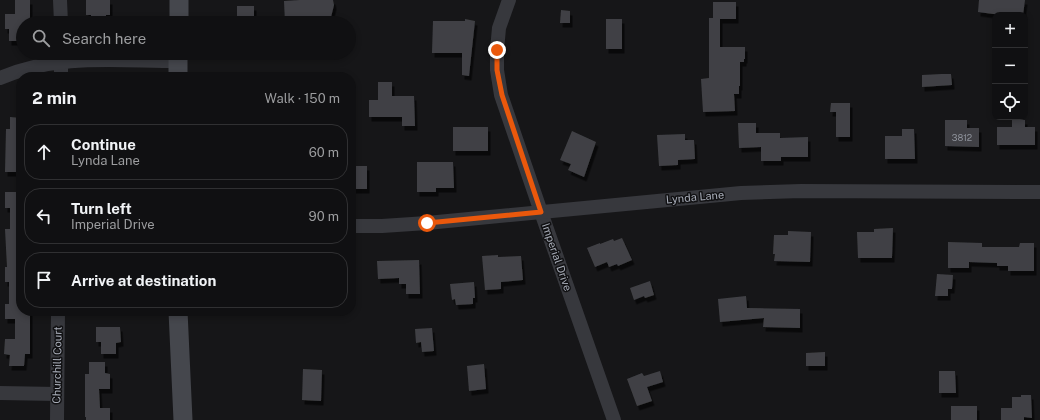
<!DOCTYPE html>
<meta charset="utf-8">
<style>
:root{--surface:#101012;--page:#1e1e20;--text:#f1f3f6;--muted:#9c9d9f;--line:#303032}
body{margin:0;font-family:"Public Sans",sans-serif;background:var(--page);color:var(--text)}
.controls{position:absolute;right:12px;top:12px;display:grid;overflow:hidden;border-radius:8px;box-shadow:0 2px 6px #0003}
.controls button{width:36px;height:36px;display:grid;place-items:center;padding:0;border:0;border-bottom:1px solid var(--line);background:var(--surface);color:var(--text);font:20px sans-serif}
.stop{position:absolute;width:12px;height:12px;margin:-9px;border:3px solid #ea580c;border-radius:50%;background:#fff}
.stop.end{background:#ea580c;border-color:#fff;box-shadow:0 1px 4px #0008}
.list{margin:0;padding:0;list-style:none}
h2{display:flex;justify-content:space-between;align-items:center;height:52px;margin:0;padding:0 16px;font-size:17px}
h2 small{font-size:13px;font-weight:400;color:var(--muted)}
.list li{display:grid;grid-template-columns:26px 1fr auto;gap:12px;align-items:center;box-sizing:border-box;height:56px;margin:0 8px 8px;padding:0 8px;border:1px solid var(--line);border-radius:16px}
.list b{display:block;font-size:15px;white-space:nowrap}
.list p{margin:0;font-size:13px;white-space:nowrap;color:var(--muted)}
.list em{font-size:13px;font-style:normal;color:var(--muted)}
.icon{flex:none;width:22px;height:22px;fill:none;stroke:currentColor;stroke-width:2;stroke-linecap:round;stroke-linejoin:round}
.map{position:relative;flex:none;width:1040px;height:420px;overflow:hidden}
.search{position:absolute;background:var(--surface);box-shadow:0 2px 6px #0003;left:16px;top:16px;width:340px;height:44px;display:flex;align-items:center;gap:10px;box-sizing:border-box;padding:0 14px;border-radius:22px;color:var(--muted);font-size:15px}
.panel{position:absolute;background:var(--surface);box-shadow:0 2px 6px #0003;left:16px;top:72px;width:340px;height:244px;border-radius:16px}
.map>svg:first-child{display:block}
.building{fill:#404145;filter:url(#shadow)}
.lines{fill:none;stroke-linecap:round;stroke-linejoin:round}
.minor{stroke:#37383d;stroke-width:14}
.secondary{stroke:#45474d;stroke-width:19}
.route{stroke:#ea580c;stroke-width:5}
.labels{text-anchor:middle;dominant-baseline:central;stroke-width:3;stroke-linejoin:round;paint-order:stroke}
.number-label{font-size:9px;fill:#8e929b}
.street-label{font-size:11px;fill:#a8adb8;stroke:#111113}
</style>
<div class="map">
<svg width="1040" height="420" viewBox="0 0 1040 420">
<defs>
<filter id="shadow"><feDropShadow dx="2.5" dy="4.5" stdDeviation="0" flood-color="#0009"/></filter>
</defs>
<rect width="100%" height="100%" fill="#161618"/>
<g class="building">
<path d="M15,0H30V23H23V41H9V29H5V14H15Z"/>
<path d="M86,0H110V15H106V23H91V15H86Z"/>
<path d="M300,0H333L334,5L331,17H306L307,23H285L284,1Z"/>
<path d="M979,0H1025L1023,15H1001L978,12Z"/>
<path d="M713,2H736V19H720V47H745V59H744V62H740V86H739V94H734L735,111L703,112L701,79L709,78V18H713Z"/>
<rect x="237" y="6" width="17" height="17"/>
<path d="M561,10L570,11V23H560Z"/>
<path d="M465,19L475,21L469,76L462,75V53H432L433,21H465Z"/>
<rect x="606" y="19" width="16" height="30"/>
<path d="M942,74H951L952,85L922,87V75Z"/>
<path d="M378,82H392V96H414L415,126H402V117H369V100H378Z"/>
<path d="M831,103H850V137H836V112H830Z"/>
<path d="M10,117L21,118V172H5L6,129H10Z"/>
<path d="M945,120H967V128H979V147L945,146Z"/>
<path d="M1012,120H1025V127H1035V145H997V127H1012Z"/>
<path d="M738,123H756V133H780V138L808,137V157H781V161H761V147L739,148Z"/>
<rect x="453" y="127" width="35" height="24"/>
<path d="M902,129H914L915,159H885V136H902Z"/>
<path d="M572,131L596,142L584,177L568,170L571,164L560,160Z"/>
<path d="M685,134V140H694L695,159L678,160V165L659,166L657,135Z"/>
<path d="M417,162H453L454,188H436V192H417Z"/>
<rect x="351" y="166" width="16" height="23"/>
<path d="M5,192H21V311H30V354H25L24,366H9L10,355L4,354L5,339H15V319H5V304H9V282H5V267H7L5,229H10V208H5Z"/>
<path d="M893,228L892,258H858L857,232H874V229Z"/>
<path d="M788,231L811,232L810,262L774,261L775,254H773L774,235H788Z"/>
<path d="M622,238L632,260L618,266L617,264L609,267L607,262L595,267L587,248L600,243V244L613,239L614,241Z"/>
<path d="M948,242L982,243V247H1019L1020,243H1034V271H1008V266H997V263L969,262V268H948Z"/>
<path d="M498,255V257L521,256L523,280L501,282V289L485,290L482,256Z"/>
<path d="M419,260L420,294H406V284H399V278L378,279L377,261Z"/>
<path d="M937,274L953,275L952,289H948V296H935Z"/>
<path d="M650,281L654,295L645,298L644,296L634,300L630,288Z"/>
<path d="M474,282L475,298H473V304L456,305L455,299L452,300L450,284Z"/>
<path d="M746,296L747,308L800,309V328L763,327L764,318L720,322L718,299Z"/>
<path d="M96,327H120L121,342L116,343V354H101V342H96Z"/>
<path d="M432,328L434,351L422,352L421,342L416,343L415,329Z"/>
<path d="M825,352V366H806V353Z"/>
<path d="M89,362H105V373L110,374V389H99L100,408H110V420H86V417H85V374H89Z"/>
<path d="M484,364L486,389L469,391L467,366Z"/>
<path d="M303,369L322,370L321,401L302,400Z"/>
<path d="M660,371L663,382L647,387L652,401L637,406L627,379L642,373L644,376Z"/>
<path d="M939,371H955L956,393H939Z"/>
<path d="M1021,395H1031L1032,418L1024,417V420H1001V408H1012V397H1021Z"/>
<rect x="951" y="406" width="26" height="14"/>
</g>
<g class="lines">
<g class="minor">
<path d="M60,0L61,23"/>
<path d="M509,0L499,28L497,50V70L501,95L541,212L614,420"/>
<path d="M61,77V53"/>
<path d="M0,78C59,53 116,61 178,61"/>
<path d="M351,226H382L427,223L741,193L801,191L1040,192"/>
<path d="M0,393L57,394"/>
<path d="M57,420L58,311"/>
</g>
<g class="secondary">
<path d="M179,23V0"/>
<path d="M178,53V77"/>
<path d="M178,311L183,420"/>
</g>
</g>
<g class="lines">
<path class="route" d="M427,223L541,212L502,95L497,70V50"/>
</g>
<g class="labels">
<g class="number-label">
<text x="962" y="137">3812</text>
</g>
<g class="street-label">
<text transform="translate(695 197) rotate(-5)">Lynda Lane</text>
<text transform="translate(557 257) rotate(71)">Imperial Drive</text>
<text transform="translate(57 365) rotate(-89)">Churchill Court</text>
</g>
</g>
</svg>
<div class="controls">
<button>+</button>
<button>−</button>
<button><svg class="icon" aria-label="locate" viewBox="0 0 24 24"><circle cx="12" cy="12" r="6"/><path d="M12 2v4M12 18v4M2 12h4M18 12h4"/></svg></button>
</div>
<div class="stop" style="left:427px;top:223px"></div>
<div class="stop end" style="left:497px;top:50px"></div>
<div class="search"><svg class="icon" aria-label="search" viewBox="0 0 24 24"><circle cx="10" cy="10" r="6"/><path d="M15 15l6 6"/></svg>Search here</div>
<section class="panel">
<h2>2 min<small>Walk · 150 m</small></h2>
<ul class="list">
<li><svg class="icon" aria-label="ahead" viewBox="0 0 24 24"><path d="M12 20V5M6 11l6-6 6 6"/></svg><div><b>Continue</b><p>Lynda Lane</p></div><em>60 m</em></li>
<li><svg class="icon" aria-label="left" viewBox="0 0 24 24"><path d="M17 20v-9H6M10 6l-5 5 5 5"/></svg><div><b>Turn left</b><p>Imperial Drive</p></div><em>90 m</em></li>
<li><svg class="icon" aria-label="arrive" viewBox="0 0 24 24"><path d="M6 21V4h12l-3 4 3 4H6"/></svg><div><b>Arrive at destination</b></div></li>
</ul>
</section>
</div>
